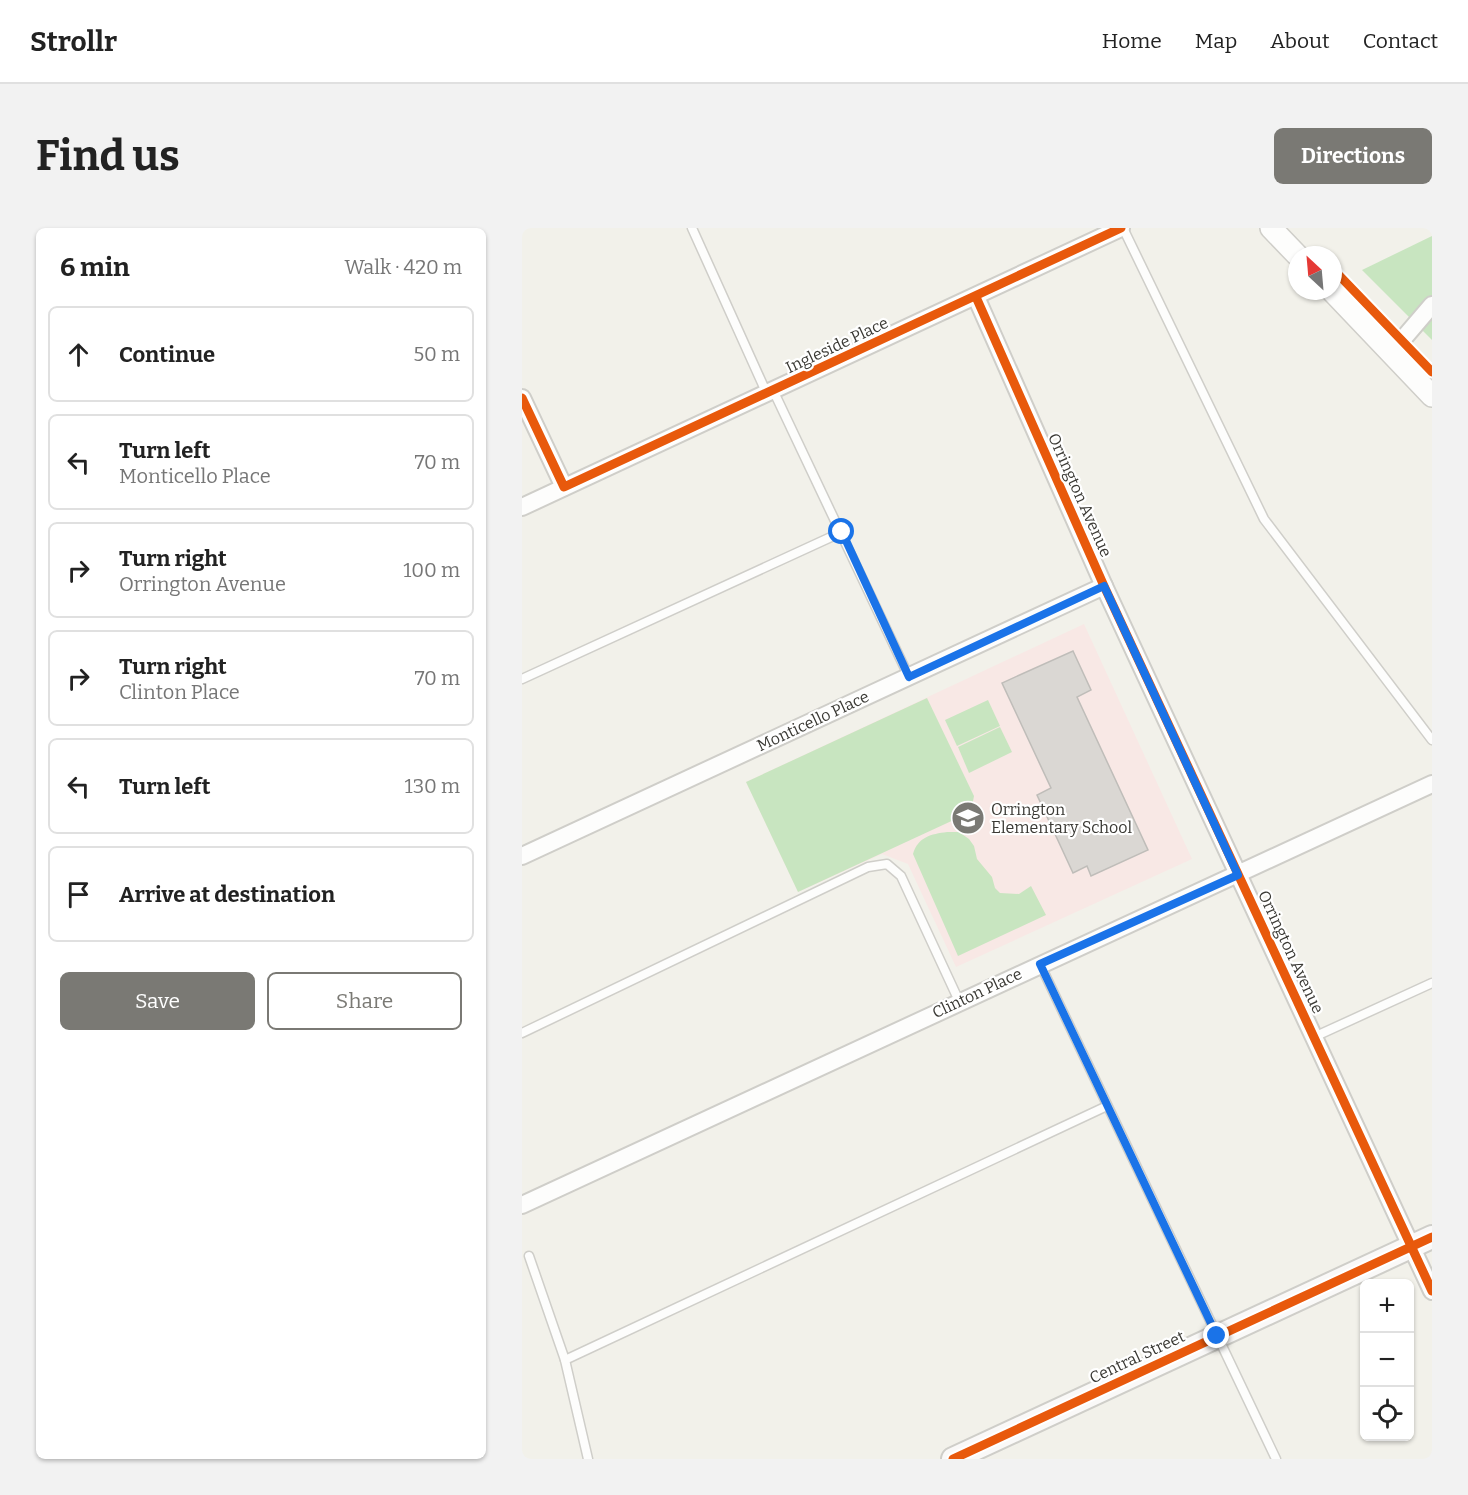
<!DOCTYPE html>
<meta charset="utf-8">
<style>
:root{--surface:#fff;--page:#f2f2f2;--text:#222;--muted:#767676;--line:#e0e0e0;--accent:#7a7974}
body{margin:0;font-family:Bitter,serif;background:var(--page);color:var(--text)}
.controls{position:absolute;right:18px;bottom:18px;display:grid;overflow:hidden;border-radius:9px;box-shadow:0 2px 4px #0004}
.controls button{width:54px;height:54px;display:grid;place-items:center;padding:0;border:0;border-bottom:2px solid var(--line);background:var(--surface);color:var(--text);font:30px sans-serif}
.compass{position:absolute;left:766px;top:18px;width:54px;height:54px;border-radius:50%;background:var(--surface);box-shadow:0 2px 4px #0004;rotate:334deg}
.stop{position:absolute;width:18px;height:18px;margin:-14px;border:4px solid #1a73e8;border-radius:50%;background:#fff}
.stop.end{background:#1a73e8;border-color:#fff;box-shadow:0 2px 6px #0008}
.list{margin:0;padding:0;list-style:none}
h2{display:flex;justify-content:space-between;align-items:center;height:78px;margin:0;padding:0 24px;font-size:26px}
h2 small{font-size:20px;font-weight:400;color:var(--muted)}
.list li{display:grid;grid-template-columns:39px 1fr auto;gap:18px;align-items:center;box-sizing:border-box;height:96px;margin:0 12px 12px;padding:0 12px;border:2px solid var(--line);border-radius:9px}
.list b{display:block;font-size:22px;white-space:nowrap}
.list p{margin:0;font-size:20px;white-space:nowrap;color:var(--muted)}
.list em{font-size:20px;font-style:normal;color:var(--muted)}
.actions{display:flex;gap:12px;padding:18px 24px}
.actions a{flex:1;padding:14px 0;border:2px solid var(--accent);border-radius:9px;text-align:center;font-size:21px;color:var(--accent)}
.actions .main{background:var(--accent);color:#fff}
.icon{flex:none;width:33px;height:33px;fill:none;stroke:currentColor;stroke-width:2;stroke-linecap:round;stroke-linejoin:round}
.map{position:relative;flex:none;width:910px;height:1231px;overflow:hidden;border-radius:9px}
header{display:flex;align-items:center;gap:36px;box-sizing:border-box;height:84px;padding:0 30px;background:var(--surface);border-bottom:2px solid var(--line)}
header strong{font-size:28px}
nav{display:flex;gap:33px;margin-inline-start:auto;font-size:21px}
.intro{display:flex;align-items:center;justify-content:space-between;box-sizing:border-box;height:144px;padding:0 36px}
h1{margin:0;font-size:42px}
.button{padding:15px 27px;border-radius:9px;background:var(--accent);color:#fff;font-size:21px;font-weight:700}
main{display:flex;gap:36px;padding:0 36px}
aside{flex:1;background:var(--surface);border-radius:9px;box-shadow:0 2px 4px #0004}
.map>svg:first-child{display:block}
.education{fill:#f8e8e5}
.green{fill:#c8e5c0}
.building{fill:#dad7d3;stroke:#bfbdb9;stroke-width:1.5}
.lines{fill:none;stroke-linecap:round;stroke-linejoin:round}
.service-casing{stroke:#cfcec9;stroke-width:11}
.minor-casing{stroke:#cfcec9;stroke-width:20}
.tertiary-casing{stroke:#cfcec9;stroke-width:24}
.secondary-casing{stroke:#cfcec9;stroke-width:26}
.service{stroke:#fdfdfc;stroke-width:8}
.minor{stroke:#fdfdfc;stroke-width:16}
.tertiary{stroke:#fdfdfc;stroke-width:21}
.secondary{stroke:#faf9f8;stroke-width:22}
.cycleway-casing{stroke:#fff;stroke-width:13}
.cycleway{stroke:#e8590c;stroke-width:9}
.route{stroke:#1a73e8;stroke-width:8}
.labels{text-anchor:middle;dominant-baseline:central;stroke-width:4.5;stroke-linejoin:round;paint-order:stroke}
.street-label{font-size:16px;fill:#3a3934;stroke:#fff}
.poi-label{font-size:16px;fill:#3a3934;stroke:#fff;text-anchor:start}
</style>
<header>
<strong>Strollr</strong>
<nav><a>Home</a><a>Map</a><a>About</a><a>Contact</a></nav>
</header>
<div class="intro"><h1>Find us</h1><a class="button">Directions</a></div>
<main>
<aside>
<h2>6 min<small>Walk · 420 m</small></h2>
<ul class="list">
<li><svg class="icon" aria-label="ahead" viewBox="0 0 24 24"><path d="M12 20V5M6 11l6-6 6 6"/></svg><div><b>Continue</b></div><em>50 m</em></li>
<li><svg class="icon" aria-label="left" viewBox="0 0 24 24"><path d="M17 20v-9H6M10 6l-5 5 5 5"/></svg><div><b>Turn left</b><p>Monticello Place</p></div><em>70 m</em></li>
<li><svg class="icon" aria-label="right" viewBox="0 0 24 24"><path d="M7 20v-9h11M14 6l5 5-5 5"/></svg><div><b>Turn right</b><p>Orrington Avenue</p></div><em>100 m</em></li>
<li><svg class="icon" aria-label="right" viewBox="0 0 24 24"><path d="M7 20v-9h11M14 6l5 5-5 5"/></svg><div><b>Turn right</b><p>Clinton Place</p></div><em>70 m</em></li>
<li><svg class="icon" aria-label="left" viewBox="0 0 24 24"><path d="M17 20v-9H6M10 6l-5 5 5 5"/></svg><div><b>Turn left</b></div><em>130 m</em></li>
<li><svg class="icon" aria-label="arrive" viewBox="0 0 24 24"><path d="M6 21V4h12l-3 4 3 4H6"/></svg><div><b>Arrive at destination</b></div></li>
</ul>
<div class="actions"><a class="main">Save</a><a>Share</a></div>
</aside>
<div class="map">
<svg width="910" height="1231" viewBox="0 0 910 1231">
<rect width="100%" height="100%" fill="#f2f1ea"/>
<path class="education" d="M562,396L670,631L434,739L386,636L360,626L276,664L224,554Z"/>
<g class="green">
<path d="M910,8V112L840,42Z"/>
<path d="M405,470L452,568L449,584L276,664L224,554Z"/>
<path d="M466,472L478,498L435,518L423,492Z"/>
<path d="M478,499L490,524L447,545L436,519Z"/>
<path d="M425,604H437L447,611L452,618L455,631L470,649L473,660L478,665L497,666L509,658L524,687L436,728L391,626C396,609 409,606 425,604Z"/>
</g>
<path class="building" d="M551,423L569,462L555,469L626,622L569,648L565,638L551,645L515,567L529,560L480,455Z"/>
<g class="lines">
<defs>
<g id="service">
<path d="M170,0L245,166"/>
<path d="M601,0L742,291L910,512"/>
<path d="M251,162L387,449"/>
<path d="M0,451L320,304"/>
<path d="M518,736L754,1231"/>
<path d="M0,805L346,639L365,636L379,648L437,773"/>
<path d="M792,809L910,755"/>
<path d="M7,1028L43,1132L66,1231"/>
<path d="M43,1132L585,878"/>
</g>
<g id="minor">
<path d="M454,69L582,358L910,1063"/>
<path d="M869,125L910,77"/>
<path d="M0,170L42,259"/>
<path d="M0,279L599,0"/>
<path d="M0,628L582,358"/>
<path d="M0,977L910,556"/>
</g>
<g id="tertiary">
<path d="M749,0L775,27"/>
<path d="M810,63L910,168"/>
</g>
<path id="secondary" d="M431,1231L910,1009"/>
</defs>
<use href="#service" class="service-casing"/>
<use href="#minor" class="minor-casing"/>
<use href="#tertiary" class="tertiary-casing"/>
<use href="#secondary" class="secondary-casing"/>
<use href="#service" class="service"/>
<use href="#minor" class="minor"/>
<use href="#tertiary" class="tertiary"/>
<use href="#secondary" class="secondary"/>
<defs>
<g id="cycleway">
<path d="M811,41L910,144"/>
<path d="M454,69L582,358L910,1063"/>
<path d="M0,170L42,259L599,0"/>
<path d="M431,1231L910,1009"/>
</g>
</defs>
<use href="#cycleway" class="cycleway-casing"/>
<use href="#cycleway" class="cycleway"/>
</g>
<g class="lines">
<path class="route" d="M320,304L387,449L582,358L716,647L518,736L695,1108"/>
</g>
<defs>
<symbol id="school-disc" viewBox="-11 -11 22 22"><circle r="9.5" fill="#7a7974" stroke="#fff"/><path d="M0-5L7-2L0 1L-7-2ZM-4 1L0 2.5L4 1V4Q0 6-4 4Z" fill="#fff"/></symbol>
</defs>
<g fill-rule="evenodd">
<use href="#school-disc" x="427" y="571" width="38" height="38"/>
</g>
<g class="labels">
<g class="street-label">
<text transform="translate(315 117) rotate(-25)">Ingleside Place</text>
<text transform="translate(558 267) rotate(66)">Orrington Avenue</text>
<text transform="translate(291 493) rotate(-25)">Monticello Place</text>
<text transform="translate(769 724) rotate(65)">Orrington Avenue</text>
<text transform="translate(455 765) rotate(-25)">Clinton Place</text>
<text transform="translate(615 1129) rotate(-25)">Central Street</text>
</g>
<g class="poi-label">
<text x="469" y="581">Orrington<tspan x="469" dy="18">Elementary School</tspan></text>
</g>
</g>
</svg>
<div class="controls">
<button>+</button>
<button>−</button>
<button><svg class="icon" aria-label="locate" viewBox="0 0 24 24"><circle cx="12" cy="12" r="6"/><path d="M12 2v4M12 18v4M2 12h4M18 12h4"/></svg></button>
</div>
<svg class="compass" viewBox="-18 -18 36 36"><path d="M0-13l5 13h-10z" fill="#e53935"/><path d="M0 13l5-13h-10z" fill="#767676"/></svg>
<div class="stop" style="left:320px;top:304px"></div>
<div class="stop end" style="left:695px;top:1108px"></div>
</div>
</main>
